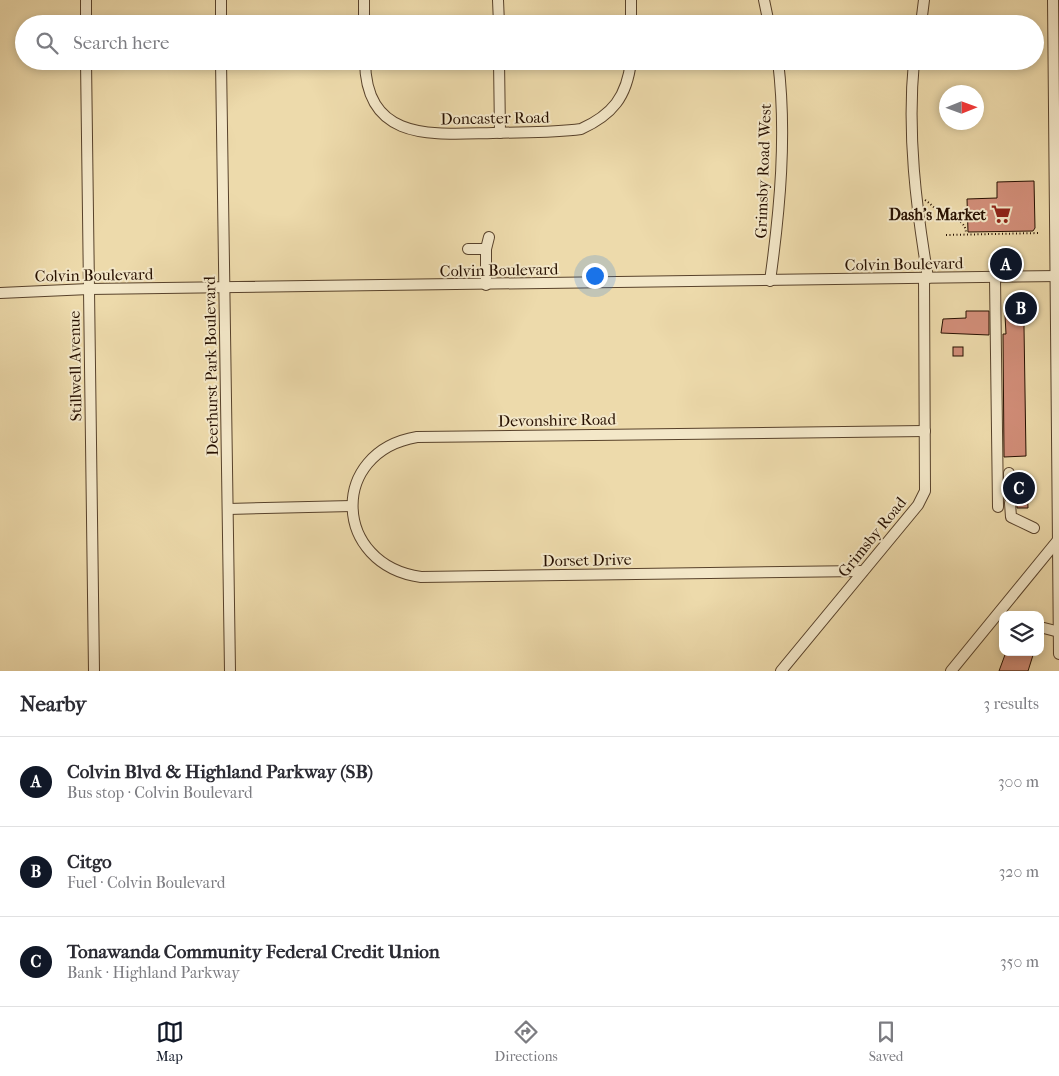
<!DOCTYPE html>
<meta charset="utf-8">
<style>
:root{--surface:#fff;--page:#f7f7f7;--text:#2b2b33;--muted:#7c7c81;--line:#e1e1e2;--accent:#111827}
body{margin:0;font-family:"IM FELL French Canon",serif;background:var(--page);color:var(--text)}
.controls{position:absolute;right:15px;bottom:15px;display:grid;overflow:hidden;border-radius:10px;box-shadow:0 2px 8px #0003}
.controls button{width:45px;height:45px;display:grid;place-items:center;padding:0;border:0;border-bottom:1px solid var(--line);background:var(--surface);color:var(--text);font:25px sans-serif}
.compass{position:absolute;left:939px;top:85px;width:45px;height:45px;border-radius:50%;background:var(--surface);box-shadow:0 2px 8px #0003;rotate:89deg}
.you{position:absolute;left:594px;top:275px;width:18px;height:18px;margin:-12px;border:4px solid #fff;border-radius:50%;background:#1a73e8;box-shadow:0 0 0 8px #1a73e833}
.badge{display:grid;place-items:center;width:32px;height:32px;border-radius:50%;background:var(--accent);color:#fff;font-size:16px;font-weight:700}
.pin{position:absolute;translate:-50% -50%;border:2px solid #fff;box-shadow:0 1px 5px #0006}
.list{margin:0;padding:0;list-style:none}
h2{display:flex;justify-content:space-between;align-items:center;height:65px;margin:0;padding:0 20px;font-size:21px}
h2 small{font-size:16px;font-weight:400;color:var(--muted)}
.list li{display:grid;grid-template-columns:32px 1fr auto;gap:15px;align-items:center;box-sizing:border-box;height:90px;padding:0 20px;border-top:1px solid var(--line)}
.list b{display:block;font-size:19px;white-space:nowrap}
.list p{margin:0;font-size:16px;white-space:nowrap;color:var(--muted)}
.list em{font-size:16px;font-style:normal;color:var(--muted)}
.icon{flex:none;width:28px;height:28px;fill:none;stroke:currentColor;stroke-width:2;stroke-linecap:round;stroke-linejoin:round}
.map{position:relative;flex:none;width:1059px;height:671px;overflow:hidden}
.search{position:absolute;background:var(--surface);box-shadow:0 2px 8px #0003;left:15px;right:15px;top:15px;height:55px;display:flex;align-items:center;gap:12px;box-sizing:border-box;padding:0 18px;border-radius:28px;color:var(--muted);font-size:19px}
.sheet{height:335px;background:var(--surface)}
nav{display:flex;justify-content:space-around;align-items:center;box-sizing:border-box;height:70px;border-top:1px solid var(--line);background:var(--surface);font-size:14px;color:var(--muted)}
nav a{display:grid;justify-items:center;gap:2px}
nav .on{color:var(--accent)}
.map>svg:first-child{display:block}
.building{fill:#d28e79;stroke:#271000}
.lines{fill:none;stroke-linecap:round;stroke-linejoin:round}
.minor-casing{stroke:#58422b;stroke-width:12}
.path{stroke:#271000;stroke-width:2;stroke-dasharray:1 2.5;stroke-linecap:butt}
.minor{stroke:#f3e7c8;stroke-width:10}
.labels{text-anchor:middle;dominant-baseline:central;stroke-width:4;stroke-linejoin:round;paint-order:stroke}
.street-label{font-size:16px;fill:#271000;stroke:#f3e7c8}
.poi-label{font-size:16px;font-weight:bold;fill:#271000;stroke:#f3e7c8;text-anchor:end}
</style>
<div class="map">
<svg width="1059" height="671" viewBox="0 0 1059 671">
<rect width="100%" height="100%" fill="#eddaab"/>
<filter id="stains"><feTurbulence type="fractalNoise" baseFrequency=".004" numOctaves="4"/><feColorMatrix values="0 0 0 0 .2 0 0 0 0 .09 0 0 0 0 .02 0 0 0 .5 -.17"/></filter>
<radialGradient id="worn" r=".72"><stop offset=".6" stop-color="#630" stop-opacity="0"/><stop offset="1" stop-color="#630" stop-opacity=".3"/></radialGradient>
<g class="building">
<path d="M1034,181L1035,228L1033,231L968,232L967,199L997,198V182Z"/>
<path d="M1014,303H1029V313H1025L1024,327L1026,456L1004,457L1003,334H1006L1005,315H1014Z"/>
<path d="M966,311H989V335L941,333L943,319L966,318Z"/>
<rect x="953" y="347" width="10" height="9"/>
<path d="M1016,481H1027L1028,508H1017Z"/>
<path d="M1006,652H1034L1028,671H999Z"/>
</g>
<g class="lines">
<defs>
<g id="minor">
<path d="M86,0V24"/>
<path d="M221,0V24"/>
<path d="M364,0V24"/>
<path d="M498,0L499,24"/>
<path d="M631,0V24"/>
<path d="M764,0L769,24"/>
<path d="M1053,0L1059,654"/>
<path d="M921,24L924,0"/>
<path d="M86,61L94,671"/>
<path d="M221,61L230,671"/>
<path d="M365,61C366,143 434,134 493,133C522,132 552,133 581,129C612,115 627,97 631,61"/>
<path d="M499,61L500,133"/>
<path d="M914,61C907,134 916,206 928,278"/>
<path d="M468,249H486V285"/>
<path d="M486,249L489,237"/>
<path d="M995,278L998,507"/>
<path d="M770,281C780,209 787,134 778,61"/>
<path d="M0,293L89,289L1059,276"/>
<path d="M1009,473V496"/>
<path d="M1010,503L1011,517L1034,528"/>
<path d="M228,509L352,506"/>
<path d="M863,571L421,577C333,565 328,452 417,437L925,431"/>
<path d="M1040,627L1059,632"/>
<path d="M781,671L918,505L925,491L924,278"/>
<path d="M951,671L1058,540"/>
</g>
</defs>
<use href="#minor" class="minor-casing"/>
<g class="path">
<path d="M925,200C931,204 935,209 941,213C951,220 966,218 966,234"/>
<path d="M946,235L1040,233"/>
</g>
<use href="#minor" class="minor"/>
</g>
<defs>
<symbol id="supermarket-bare" viewBox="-9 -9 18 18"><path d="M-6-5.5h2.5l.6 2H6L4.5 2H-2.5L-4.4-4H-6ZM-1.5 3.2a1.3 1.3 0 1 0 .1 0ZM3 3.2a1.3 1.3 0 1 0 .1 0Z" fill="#8f2418" stroke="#f3e7c8" stroke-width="2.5" paint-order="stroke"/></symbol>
</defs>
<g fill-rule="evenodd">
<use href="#supermarket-bare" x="987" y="200" width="28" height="28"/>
</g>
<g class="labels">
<g class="street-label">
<text transform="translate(495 118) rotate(-1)">Doncaster Road</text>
<text transform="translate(763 171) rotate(-88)">Grimsby Road West</text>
<text transform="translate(904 264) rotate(-1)">Colvin Boulevard</text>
<text transform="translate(499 270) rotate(-1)">Colvin Boulevard</text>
<text transform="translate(94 275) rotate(-1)">Colvin Boulevard</text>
<text transform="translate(75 366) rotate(-91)">Stillwell Avenue</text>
<text transform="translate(211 366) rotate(-91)">Deerhurst Park Boulevard</text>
<text transform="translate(557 420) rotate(-1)">Devonshire Road</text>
<text transform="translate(872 537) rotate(-51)">Grimsby Road</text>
<text transform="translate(587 560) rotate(-1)">Dorset Drive</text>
</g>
<g class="poi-label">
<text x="986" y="214">Dash's Market</text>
</g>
</g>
<rect width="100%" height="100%" filter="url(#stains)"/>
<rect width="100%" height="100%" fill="url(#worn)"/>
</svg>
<div class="controls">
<button><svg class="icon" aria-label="layers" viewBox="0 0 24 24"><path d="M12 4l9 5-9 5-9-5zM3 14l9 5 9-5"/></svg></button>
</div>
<svg class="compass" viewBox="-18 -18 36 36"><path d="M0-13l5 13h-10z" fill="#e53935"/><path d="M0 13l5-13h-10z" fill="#7c7c81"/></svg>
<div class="you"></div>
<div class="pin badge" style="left:1006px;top:264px">A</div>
<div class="pin badge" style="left:1021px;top:308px">B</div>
<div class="pin badge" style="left:1019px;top:488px">C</div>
<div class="search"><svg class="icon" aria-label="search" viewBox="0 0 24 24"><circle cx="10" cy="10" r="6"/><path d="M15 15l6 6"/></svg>Search here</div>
</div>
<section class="sheet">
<h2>Nearby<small>3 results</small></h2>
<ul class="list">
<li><span class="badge">A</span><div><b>Colvin Blvd &amp; Highland Parkway (SB)</b><p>Bus stop · Colvin Boulevard</p></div><em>300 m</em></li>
<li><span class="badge">B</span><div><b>Citgo</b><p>Fuel · Colvin Boulevard</p></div><em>320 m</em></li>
<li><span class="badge">C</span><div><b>Tonawanda Community Federal Credit Union</b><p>Bank · Highland Parkway</p></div><em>350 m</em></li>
</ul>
</section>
<nav>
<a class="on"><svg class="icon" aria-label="map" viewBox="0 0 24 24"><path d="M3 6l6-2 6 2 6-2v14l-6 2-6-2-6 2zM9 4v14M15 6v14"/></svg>Map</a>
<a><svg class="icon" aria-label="directions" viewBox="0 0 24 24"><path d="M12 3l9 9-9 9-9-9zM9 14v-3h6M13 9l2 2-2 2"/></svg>Directions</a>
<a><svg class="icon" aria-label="saved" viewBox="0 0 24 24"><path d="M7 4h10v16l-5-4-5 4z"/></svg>Saved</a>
</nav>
